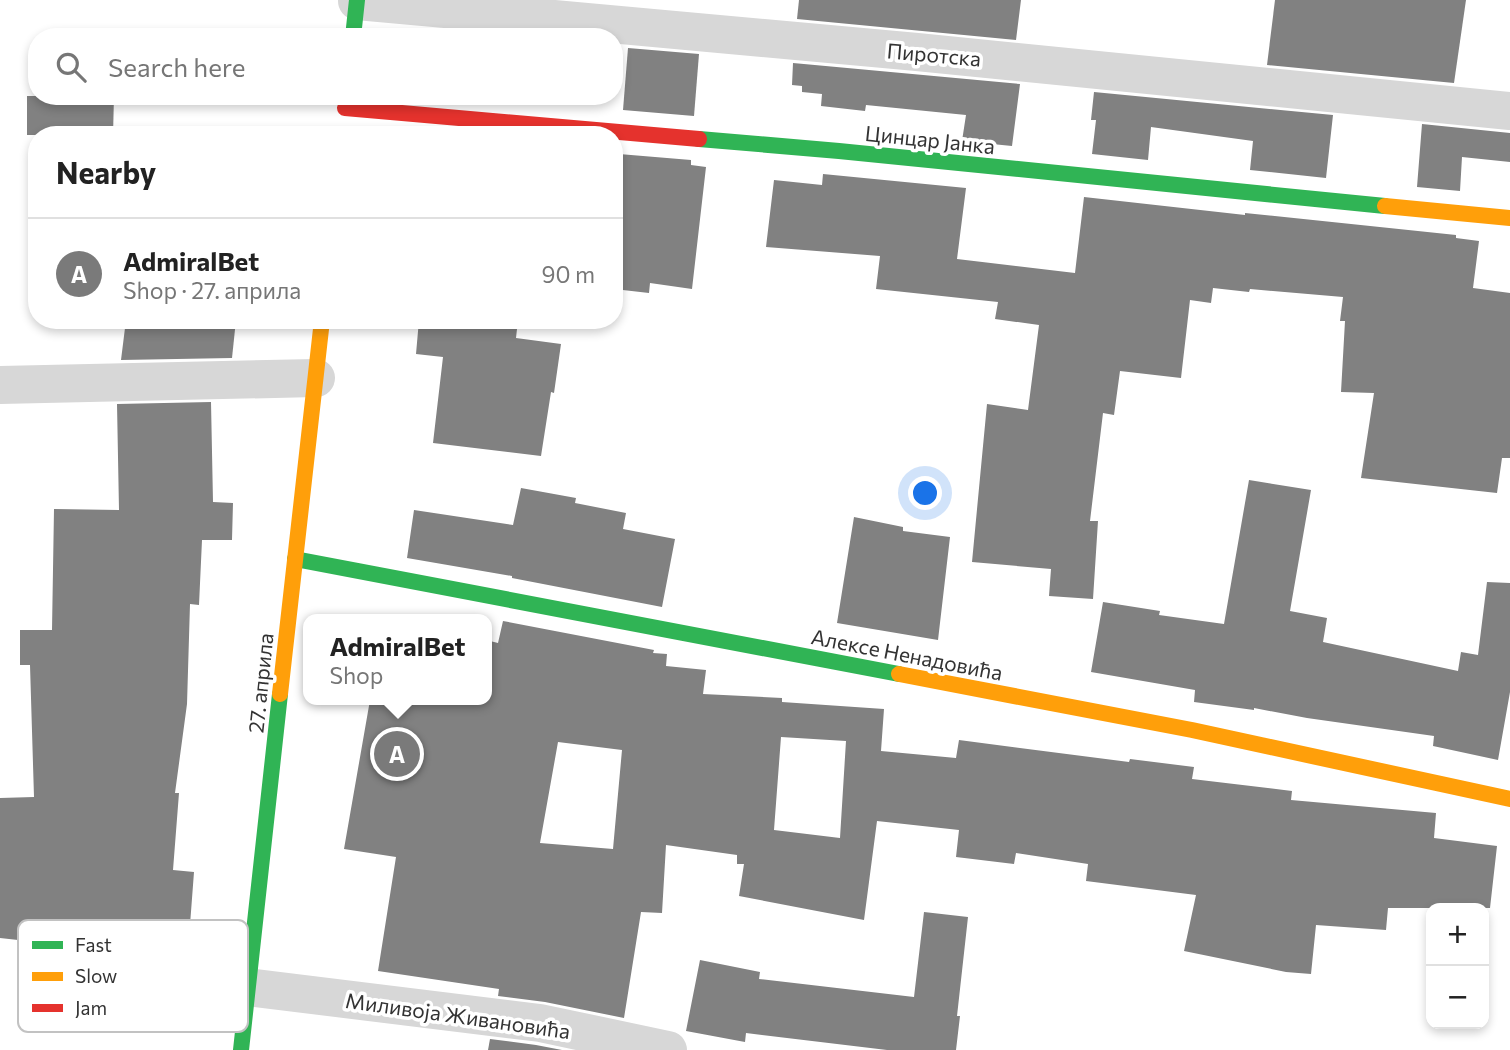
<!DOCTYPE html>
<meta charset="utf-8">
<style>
:root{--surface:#fff;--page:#f2f2f2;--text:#222;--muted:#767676;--line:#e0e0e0;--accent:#7a7a7a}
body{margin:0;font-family:Commissioner,sans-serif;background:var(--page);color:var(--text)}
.controls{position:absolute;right:21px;bottom:21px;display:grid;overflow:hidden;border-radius:14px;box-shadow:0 4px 10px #0003}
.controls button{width:63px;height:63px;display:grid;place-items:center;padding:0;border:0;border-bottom:2px solid var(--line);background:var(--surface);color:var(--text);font:35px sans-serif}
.you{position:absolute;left:926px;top:494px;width:24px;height:24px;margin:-18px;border:5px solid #fff;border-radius:50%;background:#1a73e8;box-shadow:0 0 0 10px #1a73e833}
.badge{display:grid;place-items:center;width:46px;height:46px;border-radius:50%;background:var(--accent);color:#fff;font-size:23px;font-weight:700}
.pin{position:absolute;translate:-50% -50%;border:4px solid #fff;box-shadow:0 2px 7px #0006}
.popup{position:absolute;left:303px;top:614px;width:189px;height:91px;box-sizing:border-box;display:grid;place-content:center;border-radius:14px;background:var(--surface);filter:drop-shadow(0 2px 5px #0005);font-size:23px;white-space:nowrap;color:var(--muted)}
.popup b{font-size:26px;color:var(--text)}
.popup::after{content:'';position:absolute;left:50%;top:100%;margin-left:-14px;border:14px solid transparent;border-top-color:var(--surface)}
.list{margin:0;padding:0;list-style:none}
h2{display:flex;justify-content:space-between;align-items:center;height:91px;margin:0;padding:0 28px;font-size:30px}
h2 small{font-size:23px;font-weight:400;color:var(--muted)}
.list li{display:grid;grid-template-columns:46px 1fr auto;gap:21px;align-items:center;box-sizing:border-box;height:112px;padding:0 28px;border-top:2px solid var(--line)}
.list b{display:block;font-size:26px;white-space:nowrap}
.list p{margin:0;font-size:23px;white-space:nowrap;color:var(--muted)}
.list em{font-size:23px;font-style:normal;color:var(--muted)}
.icon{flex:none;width:38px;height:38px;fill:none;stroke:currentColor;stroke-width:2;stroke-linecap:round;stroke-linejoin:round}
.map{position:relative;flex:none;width:1510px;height:1050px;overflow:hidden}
.search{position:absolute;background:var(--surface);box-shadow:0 4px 10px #0003;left:28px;top:28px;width:595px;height:77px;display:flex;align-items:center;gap:18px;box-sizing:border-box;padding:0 24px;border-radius:28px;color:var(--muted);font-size:26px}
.panel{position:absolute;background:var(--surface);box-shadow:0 4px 10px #0003;left:28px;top:126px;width:595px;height:203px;border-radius:28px}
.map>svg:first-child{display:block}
.building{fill:#818181;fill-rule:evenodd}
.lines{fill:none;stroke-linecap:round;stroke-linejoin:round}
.street{stroke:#d7d7d7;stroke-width:38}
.fast{stroke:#30b455;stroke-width:16}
.slow{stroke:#ff9f0a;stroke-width:16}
.jam{stroke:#e5322d;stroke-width:16}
.labels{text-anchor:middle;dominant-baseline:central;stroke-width:7;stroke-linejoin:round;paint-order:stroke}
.street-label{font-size:21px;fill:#333;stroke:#fff}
.key{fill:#fff;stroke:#c2c2c2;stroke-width:2}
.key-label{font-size:19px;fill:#333}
</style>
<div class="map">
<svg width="1510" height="1050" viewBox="0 0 1510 1050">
<rect width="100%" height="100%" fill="#fff"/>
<g class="building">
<path d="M799,0H1021L1016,40L797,19Z"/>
<path d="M1275,0H1466L1454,83L1267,65Z"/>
<path d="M628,48L699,54L694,116L623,110Z"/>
<path d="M793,63L1020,84L1012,146L962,141L966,115L866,105L865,111L821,106L822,94L802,92V86L792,85Z"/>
<path d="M1094,92L1333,115L1326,178L1250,170L1253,141L1151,127L1148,160L1092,154L1096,120H1091Z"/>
<path d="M27,96H114L113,135H27Z"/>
<path d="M1422,124L1510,133V162L1462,157L1460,191L1417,187Z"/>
<path d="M619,154L691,160V165L706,167L692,289L650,283L649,293L614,289V168H618Z"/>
<path d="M823,174L966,188L957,259L1075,273L1084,197L1245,215V213L1456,235V238L1479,241L1473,288L1510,293V458H1502L1497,493L1361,478L1374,393L1341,392L1345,321H1340L1343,297L1250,289L1249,292L1213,288L1211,303L1190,300L1181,378L1120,371L1114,415L1103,413L1090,521H1098L1093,599L1049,596L1051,569L972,562L987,404L1028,410L1039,325L995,319L998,302L876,289L880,256L766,247L774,180L822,185Z"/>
<path d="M126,320H236L232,358L121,360Z"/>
<path d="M419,320H518L516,338L561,344L554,393L551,392L541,456L433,443L443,357L416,354Z"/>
<path d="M211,402L213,502L233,503L232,540H202L199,605L190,604L187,704L175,793H179L173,870L194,872L189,938L162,936L150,1031L109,1026L110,1010L82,1007L90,948L0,938V798L34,797L30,665H20V630H52L54,509L119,510L117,404Z"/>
<path d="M1249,480L1311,490L1290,611L1327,618L1323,642L1458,671L1461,652L1478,655L1487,582L1510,583V692L1498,760L1433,746L1434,736L1307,718L1254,708V710L1194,702L1195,690L1091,672L1103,602L1160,611L1159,615L1224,624Z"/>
<path d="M521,488L576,498L575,503L626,513L623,529L675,539L662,607L512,578V576L407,558L414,510L513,525Z"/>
<path d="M854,517L903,527V531L950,537L938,640L837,623Z"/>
<path d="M503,621L654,650L653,653L667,654L666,666L706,670L703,694L782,698V702L884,709L881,751L956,758L959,740L1129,762L1130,759L1194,767L1192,779L1292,791L1291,800L1436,813L1434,838L1497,846L1490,908H1388L1386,930L1316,925L1311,974L1286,972L1184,951L1196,895L1086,881L1088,864L1016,853L1014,864L956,857L959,830L877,821L864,920L739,896L744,864H737V855L666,845L662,913L641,912L624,1018L545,1002L498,996L499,989L378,971L396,857L344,849L370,700H486V640L498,643ZM781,737L846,741L840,838L774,830ZM558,742L622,750L613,849L540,843Z"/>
<path d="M924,912L968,917L957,1016H960L956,1050H887L746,1033L745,1042L686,1031L700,960L760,972L759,979L914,997Z"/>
<path d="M490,1039L536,1045L562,1050H488Z"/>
</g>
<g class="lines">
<g class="street">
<path d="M357,1L917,52L1510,111"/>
<path d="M0,385L316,378"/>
<path d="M247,987L540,1023L668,1050"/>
</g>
<g class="fast">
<path d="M353,37L357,0"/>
<path d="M699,139L839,151L1385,206"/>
<path d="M295,559L899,674"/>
<path d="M241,1050L280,694"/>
</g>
<g class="slow">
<path d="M1385,206L1510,218"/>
<path d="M899,674L1192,730L1510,799"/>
<path d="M280,694L322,320"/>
</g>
<path class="jam" d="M345,108L699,139"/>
</g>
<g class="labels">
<g class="street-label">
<text transform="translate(934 54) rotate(5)">Пиротска</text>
<text transform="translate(930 139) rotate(6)">Цинцар Јанка</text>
<text transform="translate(907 654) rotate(11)">Алексе Ненадовића</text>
<text transform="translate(260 683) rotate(-84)">27. априла</text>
<text transform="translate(458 1015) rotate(8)">Миливоја Живановића</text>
</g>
</g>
<rect x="18" y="920" width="230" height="112" rx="10" class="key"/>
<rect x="32" y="941" width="31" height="8" fill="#30b455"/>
<rect x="32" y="972" width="31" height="9" fill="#ff9f0a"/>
<rect x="32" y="1004" width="31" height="8" fill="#e5322d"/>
<g class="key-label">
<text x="75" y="952">Fast</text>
<text x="75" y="983">Slow</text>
<text x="75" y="1015">Jam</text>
</g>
</svg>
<div class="controls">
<button>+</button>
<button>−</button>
</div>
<div class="you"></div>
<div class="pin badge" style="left:397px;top:754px">A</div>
<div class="popup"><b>AdmiralBet</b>Shop</div>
<div class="search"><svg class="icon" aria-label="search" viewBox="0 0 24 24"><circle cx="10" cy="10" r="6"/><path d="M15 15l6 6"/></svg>Search here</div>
<section class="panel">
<h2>Nearby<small></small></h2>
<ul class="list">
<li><span class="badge">A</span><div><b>AdmiralBet</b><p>Shop · 27. априла</p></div><em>90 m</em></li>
</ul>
</section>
</div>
